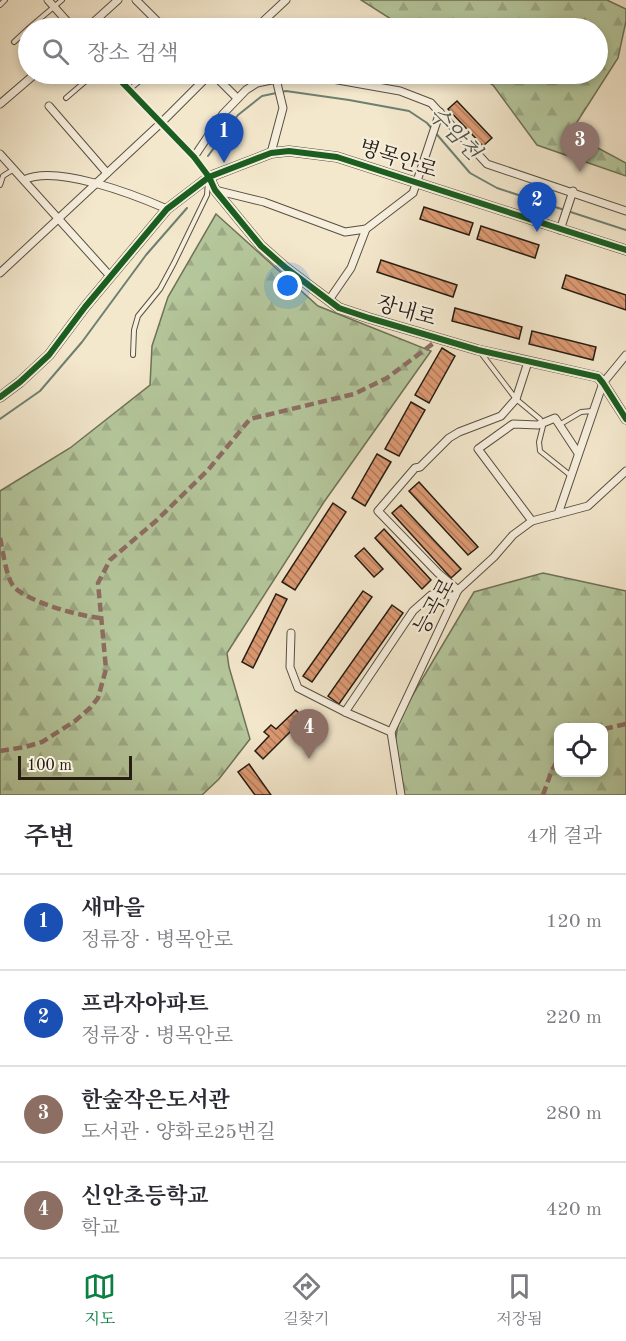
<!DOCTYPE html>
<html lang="ko">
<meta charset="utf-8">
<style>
:root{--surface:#fff;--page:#f2f2f3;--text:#2b2b33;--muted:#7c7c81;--line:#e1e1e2;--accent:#0b8043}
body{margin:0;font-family:"Old Standard TT","Noto Serif KR",serif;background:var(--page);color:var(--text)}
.controls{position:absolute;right:18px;bottom:18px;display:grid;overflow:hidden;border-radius:12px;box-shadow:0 3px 9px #0003}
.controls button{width:54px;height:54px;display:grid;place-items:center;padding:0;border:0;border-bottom:2px solid var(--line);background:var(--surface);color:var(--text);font:30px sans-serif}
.scale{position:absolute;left:18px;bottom:15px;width:114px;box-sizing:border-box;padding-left:6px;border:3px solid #261d13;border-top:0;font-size:16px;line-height:21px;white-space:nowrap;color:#261d13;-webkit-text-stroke:4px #f7efde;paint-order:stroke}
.you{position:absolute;left:288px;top:286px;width:21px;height:21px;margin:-15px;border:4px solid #fff;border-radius:50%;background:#1a73e8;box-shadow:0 0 0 9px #1a73e833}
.badge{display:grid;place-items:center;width:39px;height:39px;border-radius:50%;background:var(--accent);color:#fff;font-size:20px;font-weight:700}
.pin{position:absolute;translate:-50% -50px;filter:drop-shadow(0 2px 3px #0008)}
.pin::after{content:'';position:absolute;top:32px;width:21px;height:18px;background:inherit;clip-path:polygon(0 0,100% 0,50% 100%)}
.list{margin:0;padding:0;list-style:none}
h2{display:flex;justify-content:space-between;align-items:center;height:78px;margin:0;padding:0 24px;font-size:26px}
h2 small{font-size:20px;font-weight:400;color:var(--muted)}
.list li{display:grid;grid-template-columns:39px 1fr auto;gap:18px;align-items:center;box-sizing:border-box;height:96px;padding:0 24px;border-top:2px solid var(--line)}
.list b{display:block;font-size:22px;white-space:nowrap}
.list p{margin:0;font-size:20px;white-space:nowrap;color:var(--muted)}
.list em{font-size:20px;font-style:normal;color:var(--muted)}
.icon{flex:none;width:33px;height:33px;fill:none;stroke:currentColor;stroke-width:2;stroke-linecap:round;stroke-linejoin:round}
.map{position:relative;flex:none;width:626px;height:795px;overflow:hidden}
.search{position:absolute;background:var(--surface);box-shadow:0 3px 9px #0003;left:18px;right:18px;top:18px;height:66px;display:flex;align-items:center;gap:15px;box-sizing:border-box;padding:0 21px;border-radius:33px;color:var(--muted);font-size:22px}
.sheet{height:462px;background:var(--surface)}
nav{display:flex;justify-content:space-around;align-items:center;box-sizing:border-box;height:84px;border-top:2px solid var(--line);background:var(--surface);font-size:16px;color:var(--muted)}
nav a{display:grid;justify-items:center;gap:3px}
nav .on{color:var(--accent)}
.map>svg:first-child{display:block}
.forest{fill:url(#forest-firs);stroke:#6e7258;stroke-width:1.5;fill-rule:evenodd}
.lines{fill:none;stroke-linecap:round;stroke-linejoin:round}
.stream{stroke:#6d7f72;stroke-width:2}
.building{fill:url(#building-back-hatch);stroke:#261d13;stroke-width:1.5}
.service-casing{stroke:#595041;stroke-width:6}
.minor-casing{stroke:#595041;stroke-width:9}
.tertiary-casing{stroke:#595041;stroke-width:11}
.service{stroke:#f7efde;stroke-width:4}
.minor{stroke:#f7efde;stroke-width:7}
.tertiary{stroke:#f7efde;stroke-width:9}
.quiet{stroke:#8d6e63;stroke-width:4.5;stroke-dasharray:9 4.5;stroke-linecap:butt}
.cycleway-casing{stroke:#f7efde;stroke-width:10}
.cycleway{stroke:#1b5e20;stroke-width:6}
.labels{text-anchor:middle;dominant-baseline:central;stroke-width:4.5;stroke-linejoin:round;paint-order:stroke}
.street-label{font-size:21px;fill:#261d13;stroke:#f7efde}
.water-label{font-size:22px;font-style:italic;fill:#4f564b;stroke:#f7efde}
</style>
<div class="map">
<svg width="626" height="795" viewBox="0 0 626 795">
<defs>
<pattern id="forest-firs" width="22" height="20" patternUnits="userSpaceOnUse" patternTransform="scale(1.5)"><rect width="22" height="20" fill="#b5c79c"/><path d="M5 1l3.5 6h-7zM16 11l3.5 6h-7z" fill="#9caa86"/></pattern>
<pattern id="building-back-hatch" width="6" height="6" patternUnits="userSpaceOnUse" patternTransform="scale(1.5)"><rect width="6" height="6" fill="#dc9972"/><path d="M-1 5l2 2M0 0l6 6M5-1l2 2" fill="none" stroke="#b27c5c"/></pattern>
</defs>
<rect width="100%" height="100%" fill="#f3e7cc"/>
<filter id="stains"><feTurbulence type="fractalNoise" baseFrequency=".00333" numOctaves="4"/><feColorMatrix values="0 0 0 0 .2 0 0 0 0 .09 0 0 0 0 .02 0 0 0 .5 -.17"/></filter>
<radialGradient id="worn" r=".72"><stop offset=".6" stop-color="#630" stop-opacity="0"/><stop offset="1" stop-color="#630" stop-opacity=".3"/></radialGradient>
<g class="forest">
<path d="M361,0H607L626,9V21L618,58L570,133L626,163V176L537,145L493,85L475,74H598V28H405Z"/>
<path d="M216,214L318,306L431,351L324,502L227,653L229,667L250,739L219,779L202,795H0V491L70,448L150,385L152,346L168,297Z"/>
<path d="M543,573L626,591V795H403L393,757L399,718L474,592ZM558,728H604V772H558Z"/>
</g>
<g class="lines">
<g class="stream">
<path d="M208,156L238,115L262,96L286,91L349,100L409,111L427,123L470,173L497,188L626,230"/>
<path d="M0,419L40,391L82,342L146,255L187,208"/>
</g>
</g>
<g class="building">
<path d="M409,74H430L425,83Z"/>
<path d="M457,101L492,138L483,146L448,109Z"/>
<path d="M424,207L473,223L469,235L420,219Z"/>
<path d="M481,226L539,245L535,258L477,239Z"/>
<path d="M381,260L457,285L453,297L377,272Z"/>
<path d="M566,275L626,295V310L562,288Z"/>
<path d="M455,308L522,327L519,339L452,321Z"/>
<path d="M532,331L596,347L593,360L529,344Z"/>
<path d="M442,348L455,356L429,403L415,395Z"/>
<path d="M411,402L425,410L399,456L385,449Z"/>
<path d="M377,454L391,462L365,506L352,498Z"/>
<path d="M419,482L478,547L468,555L409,491Z"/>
<path d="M333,503L346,512L295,590L282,582Z"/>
<path d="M401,505L461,569L451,578L392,513Z"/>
<path d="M384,529L431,580L422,589L375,538Z"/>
<path d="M364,548L383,569L374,577L355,556Z"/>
<path d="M363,591L372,597L312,682L303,676Z"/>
<path d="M276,594L287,599L253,668L242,662Z"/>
<path d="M392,605L403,613L339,704L328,696Z"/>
<path d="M296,710L304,718L263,759L255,751L269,736L264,732L271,725L276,729Z"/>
<path d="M249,764L271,795H255L238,772Z"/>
</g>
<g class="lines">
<defs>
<g id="service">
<path d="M0,5L5,0"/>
<path d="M29,28L62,0"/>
<path d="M146,28L156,20"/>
<path d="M14,42L28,29"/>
<path d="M130,89L148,74"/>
<path d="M66,98L94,74"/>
<path d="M0,185L3,176L14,169"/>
<path d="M481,353L516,399L540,419L543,426L539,442L540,451L570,475"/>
<path d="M133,355L134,330L138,316L160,289L174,263L207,195L208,181"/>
<path d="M559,425L581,412L592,411"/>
</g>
<g id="minor">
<path d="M48,0L73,28"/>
<path d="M136,0L164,28"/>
<path d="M87,28L118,0"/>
<path d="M256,28L286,0"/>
<path d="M114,74L194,157L209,177"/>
<path d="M213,74L237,98"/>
<path d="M0,104L35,74"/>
<path d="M49,106L107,173"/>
<path d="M271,153L283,108L276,79"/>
<path d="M0,154L110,276"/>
<path d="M194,157L223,114L246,90L257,83L276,79L306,75L321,77L400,91L431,103L487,164L626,211"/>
<path d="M24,180C56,164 135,195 167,209"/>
<path d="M215,190L264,202L345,232L366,229L413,193L440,112"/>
<path d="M560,230L573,191"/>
<path d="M0,273L162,122L210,74"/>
<path d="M329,300L351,268L366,229"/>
<path d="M558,514L588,506L626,471"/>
<path d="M532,521L478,449L513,424L538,425L555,418L578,453"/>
<path d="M458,590L438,573L378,511L415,468L420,467L449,438L459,432L501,416L516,399L528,362"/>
<path d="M291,633L290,667L298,688L345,712L391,732"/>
<path d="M345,712L413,611L431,595L455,596"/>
<path d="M401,795L391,732L455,596L458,590L494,557L513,535L532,521L558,514L603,383L626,355"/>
</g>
<g id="tertiary">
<path d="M209,177L215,190L261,246L286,268L339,308L369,318L478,350L598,377L603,383L626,419"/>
<path d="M0,397L20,382L49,355L85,307L167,209L209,177L271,153L289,151L337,157L626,250"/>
</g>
</defs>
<use href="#service" class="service-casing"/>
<use href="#minor" class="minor-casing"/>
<use href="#tertiary" class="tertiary-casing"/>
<use href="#service" class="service"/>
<use href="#minor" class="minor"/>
<use href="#tertiary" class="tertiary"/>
<g class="quiet">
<path d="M0,538C3,550 6,578 14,587C28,602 82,617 102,618"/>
<path d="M604,729L626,724"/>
<path d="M0,751L25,747L42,742L75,721L90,708L98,698L106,669L98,583L110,560L157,520L208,470L250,419L354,394L387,378L439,339"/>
<path d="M543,795L552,770L558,760"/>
</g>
<defs>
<g id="cycleway">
<path d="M114,74L194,157L209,177L215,190L261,246L286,268L339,308L369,318L478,350L598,377L603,383L626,419"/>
<path d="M0,397L20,382L49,355L85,307L167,209L209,177L271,153L289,151L337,157L626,250"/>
</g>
</defs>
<use href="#cycleway" class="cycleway-casing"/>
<use href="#cycleway" class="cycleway"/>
</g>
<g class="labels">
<g class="street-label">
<text transform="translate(398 160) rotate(18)">병목안로</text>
<text transform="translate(406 312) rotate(16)">장내로</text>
<text transform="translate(435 607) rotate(-61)">능곡로</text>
</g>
<g class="water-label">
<text transform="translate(454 134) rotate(46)">수암천</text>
</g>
</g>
<rect width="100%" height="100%" filter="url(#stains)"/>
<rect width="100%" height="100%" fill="url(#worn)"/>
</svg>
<div class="controls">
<button><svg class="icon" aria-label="locate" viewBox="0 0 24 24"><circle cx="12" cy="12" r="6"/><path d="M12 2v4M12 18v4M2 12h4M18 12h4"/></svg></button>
</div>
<div class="scale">100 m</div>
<div class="you"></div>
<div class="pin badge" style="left:224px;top:163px;background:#1a4fb4">1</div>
<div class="pin badge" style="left:537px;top:232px;background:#1a4fb4">2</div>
<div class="pin badge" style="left:580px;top:172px;background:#8d6e63">3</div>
<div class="pin badge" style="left:309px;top:759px;background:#8d6e63">4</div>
<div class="search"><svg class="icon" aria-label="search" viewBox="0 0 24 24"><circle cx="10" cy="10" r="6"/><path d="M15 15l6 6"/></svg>장소 검색</div>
</div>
<section class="sheet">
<h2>주변<small>4개 결과</small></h2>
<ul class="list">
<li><span class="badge" style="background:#1a4fb4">1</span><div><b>새마을</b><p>정류장 · 병목안로</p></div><em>120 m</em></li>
<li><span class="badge" style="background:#1a4fb4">2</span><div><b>프라자아파트</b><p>정류장 · 병목안로</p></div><em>220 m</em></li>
<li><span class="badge" style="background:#8d6e63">3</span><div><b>한숲작은도서관</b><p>도서관 · 양화로25번길</p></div><em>280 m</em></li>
<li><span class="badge" style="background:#8d6e63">4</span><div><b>신안초등학교</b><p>학교</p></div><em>420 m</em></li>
</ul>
</section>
<nav>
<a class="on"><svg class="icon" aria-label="map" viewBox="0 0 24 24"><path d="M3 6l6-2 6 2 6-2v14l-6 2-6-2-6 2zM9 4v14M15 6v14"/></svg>지도</a>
<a><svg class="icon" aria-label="directions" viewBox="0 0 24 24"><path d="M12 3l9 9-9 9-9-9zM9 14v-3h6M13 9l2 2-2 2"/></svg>길찾기</a>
<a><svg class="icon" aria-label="saved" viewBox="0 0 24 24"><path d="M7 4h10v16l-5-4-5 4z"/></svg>저장됨</a>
</nav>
